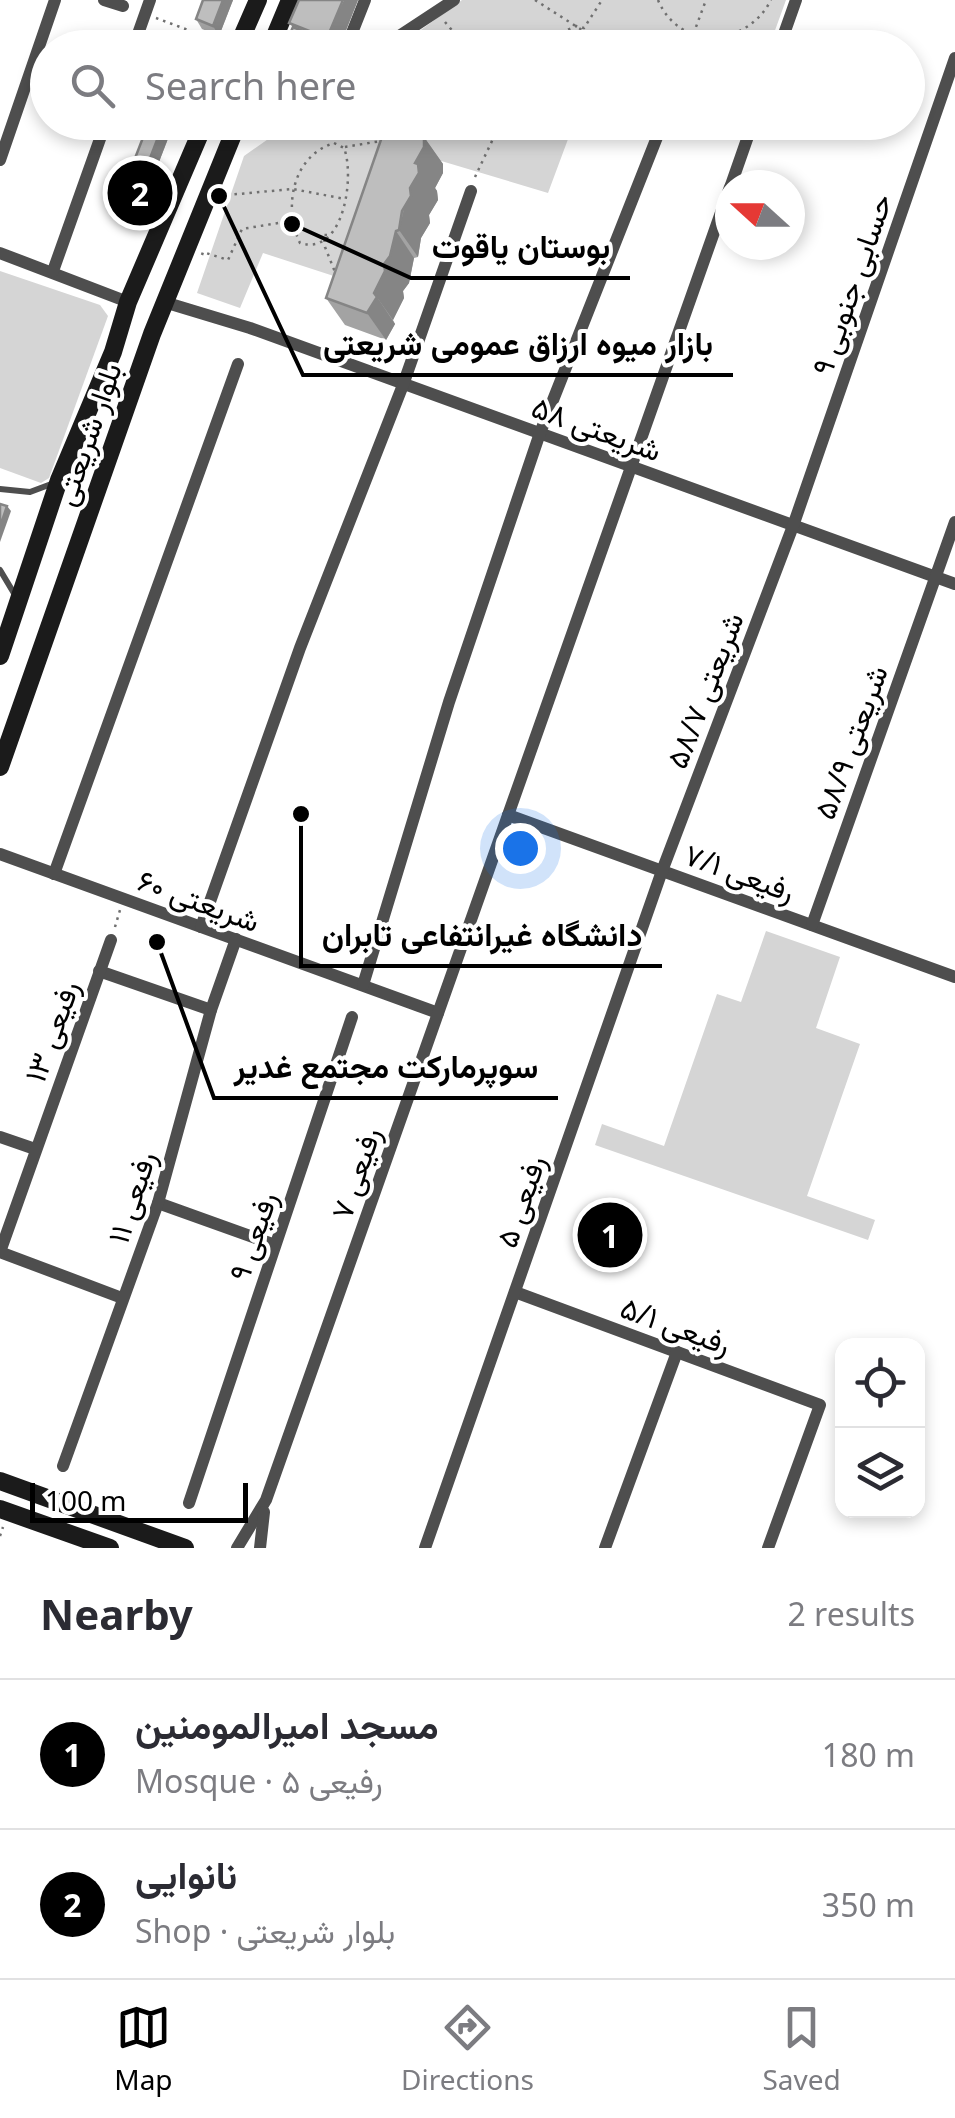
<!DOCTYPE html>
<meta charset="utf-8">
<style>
:root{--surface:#fff;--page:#f2f2f3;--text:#2b2b33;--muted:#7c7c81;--line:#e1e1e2;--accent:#000}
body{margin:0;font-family:"Noto Sans",Vazirmatn,sans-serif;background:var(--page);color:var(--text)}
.controls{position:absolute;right:30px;bottom:30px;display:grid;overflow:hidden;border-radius:20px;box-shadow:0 5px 15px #0003}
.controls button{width:90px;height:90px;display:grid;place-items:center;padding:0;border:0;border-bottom:2px solid var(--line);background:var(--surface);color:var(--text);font:50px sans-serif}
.compass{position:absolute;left:715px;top:170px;width:90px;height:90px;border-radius:50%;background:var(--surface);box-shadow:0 5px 15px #0003;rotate:291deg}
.scale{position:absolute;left:30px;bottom:25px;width:218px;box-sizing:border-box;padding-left:10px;border:5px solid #000;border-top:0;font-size:28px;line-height:35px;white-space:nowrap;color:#000;-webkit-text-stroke:8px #fff;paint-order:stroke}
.you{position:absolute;left:520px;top:848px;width:35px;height:35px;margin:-25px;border:8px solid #fff;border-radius:50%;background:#1a73e8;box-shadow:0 0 0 15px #1a73e833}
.badge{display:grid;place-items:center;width:65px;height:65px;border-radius:50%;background:var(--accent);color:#fff;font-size:32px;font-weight:700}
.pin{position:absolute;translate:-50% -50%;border:5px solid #fff;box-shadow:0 2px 10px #0006}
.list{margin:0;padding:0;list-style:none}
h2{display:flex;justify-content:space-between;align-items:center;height:130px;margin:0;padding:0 40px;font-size:42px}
h2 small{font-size:32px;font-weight:400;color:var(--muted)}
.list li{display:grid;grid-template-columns:65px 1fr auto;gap:30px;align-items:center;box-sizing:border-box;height:150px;padding:0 40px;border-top:2px solid var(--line)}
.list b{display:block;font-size:38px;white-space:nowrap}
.list p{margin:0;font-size:32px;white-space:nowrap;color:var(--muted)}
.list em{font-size:32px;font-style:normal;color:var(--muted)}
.icon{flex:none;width:55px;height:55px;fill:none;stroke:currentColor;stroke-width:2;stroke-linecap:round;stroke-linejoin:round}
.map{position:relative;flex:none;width:955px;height:1548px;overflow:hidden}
.search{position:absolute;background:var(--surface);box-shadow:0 5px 15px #0003;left:30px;right:30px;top:30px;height:110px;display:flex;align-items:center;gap:25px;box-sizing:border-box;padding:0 35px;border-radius:55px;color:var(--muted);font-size:38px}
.sheet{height:430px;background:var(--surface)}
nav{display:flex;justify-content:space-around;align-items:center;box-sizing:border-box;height:140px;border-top:2px solid var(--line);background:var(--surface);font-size:28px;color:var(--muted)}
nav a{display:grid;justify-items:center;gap:5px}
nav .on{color:var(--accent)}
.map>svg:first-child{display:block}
.green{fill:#d5d5d5}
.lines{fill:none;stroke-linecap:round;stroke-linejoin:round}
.path{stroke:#707070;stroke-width:2.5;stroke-dasharray:2.5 5;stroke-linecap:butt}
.service{stroke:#4e4e4e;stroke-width:6}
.minor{stroke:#4e4e4e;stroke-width:12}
.secondary{stroke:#1b1b1b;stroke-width:18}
.wall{fill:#a3a3a3}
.shaded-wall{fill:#858585}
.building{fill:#bebebe;stroke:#858585;stroke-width:2.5}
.labels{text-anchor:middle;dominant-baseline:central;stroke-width:8;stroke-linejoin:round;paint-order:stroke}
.street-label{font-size:30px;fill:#000;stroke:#fff}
.leader{fill:none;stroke:#000;stroke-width:4}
.callout-dot{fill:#000;stroke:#fff;stroke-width:4}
.callout-label{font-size:32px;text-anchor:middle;font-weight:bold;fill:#000;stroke:#fff;stroke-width:8;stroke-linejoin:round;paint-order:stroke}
</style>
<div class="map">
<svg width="955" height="1548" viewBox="0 0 955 1548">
<rect width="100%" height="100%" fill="#fff"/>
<g class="green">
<path d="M462,0H786L769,47L396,48Z"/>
<path d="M291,123H574L548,193L391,146L346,280L263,253L240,308L197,293L244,156Z"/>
<path d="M0,271L100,305L108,316L49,478L41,483L0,468Z"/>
<path d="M766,931L840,957L816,1028L860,1044L807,1196L875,1220L868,1240L595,1145L602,1124L664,1146L717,994L741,1002Z"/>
</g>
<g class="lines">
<g class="path">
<path d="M535,0L585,32L597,48"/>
<path d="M658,0C680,52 747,47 771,0"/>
<path d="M156,18L223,43"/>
<path d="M445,22L467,48"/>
<path d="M527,48L576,26L584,28L602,0"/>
<path d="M676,48L693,35L706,0"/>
<path d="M371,122L382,135"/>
<path d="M537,122L557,127L570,122"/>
<path d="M334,143L344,148C355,176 344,257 300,243C283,208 292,156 334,143Z"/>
<path d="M345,147L381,141"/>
<path d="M475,177L501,122"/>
<path d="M227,195L293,189L345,199"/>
<path d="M327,235H324L325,247L335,272"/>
<path d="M202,255L203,252L228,260L242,229L290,221"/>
<path d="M115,927L120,910"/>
<path d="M0,1536L3,1527"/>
</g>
<g class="service">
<path d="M0,489L30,492L54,483"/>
<path d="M0,570L15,595"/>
</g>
<g class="minor">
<path d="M104,0L123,6"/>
<path d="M133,48L150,0"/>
<path d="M346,48L365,0"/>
<path d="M381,48L454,0"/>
<path d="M779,48L796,0"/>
<path d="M0,160L55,0"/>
<path d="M731,185L753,122"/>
<path d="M0,253L128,302"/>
<path d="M53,271L106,122"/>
<path d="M164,302L250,328L955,584"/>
<path d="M508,815L955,977"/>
<path d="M0,854L438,1013"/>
<path d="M54,874L238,364"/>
<path d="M812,925L955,522"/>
<path d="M201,927L300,648L403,385L471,191"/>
<path d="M99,971L211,1010"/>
<path d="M363,985L449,702L540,433L663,122"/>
<path d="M0,1137L35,1149"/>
<path d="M158,1203L275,1245"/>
<path d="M0,1252L111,940"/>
<path d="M0,1252L122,1298"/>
<path d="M515,1292L820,1405L768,1548"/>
<path d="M63,1466L158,1203L211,1010L236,939"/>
<path d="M189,1503L352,1017"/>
<path d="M237,1548L266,1500L730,187"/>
<path d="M260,1548L264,1512"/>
<path d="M425,1548L662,871L793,526L955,58"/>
<path d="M605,1548L677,1352"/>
</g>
<g class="secondary">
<path d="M237,48L258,0"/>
<path d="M270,48L290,0"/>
<path d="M0,656L59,480L113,352L128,302L205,122"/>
<path d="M0,767L152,334L238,122"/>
<path d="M0,1481L185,1548"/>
<path d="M0,1509L110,1548"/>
</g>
</g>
<g class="wall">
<path d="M203,0H233L219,36L202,29L196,19Z"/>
<path d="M358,0L339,48L293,27L289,23Z"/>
<path d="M149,122L174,123L142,206L129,201L122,192Z"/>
<path d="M276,122H298L291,128Z"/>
<path d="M424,137L443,164V173L435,188L437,191L438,200L429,215L430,223L421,238L418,257L414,258L409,283L403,291L404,298L393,320L395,324L386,340L345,325L326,298Z"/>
</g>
<g class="shaded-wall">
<path d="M223,0H233L219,36L213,26Z"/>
<path d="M344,0H358L339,48H329L331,43L327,38Z"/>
<path d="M164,122L174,123L142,206L135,197Z"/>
<path d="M424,137L443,164V173L435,188L437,191L438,200L429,215L430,223L421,238L418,257L399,230L415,163Z"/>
<path d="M396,231L414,258L409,283L403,291L404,298L393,320L374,293Z"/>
<path d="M377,297L395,324L386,340L367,313Z"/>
<path d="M7,506L11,511L0,542V527Z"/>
</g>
<g class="building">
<path d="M203,0H223L213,26L196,19Z"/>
<path d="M299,0H343L327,38L289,23Z"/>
<path d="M293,27L331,43L329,48H284Z"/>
<path d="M149,122H164L135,197L122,192Z"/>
<path d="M394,126L424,137V147L415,163L418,164L419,173L410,188L411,196L402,211L399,230L396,231L390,256L384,264L385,271L374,293L377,297L367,313L326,298L384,131Z"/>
<path d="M0,504L7,506L0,527Z"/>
</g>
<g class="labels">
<g class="street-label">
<text transform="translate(851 284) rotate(-71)">حسابی جنوبی ۹</text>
<text transform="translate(597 428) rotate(20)">شریعتی ۵۸</text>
<text transform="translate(87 434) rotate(-71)">بلوار شریعتی</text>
<text transform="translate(704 690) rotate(-69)">شریعتی ۵۸/۷</text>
<text transform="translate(850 742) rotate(-70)">شریعتی ۵۸/۹</text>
<text transform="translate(740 872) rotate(20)">رفیعی ۷/۱</text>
<text transform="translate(199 900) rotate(20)">شریعتی ۶۰</text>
<text transform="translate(51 1031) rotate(-70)">رفیعی ۱۳</text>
<text transform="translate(355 1173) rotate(-71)">رفیعی ۷</text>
<text transform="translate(131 1197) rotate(-72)">رفیعی ۱۱</text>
<text transform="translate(520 1201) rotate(-71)">رفیعی ۵</text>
<text transform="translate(252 1236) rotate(-71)">رفیعی ۹</text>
<text transform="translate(676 1325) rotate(20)">رفیعی ۵/۱</text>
</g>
</g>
<path class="leader" d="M292 224L411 278H630M219 196L303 375H733M301 814L301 966H662M157 942L214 1098H558"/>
<g class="callout-dot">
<circle cx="292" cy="224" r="10"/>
<circle cx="219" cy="196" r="10"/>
<circle cx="301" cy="814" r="10"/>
<circle cx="157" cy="942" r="10"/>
</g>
<g class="callout-label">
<text x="521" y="258">بوستان یاقوت</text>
<text x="518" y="355">بازار میوه ارزاق عمومی شریعتی</text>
<text x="482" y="946">دانشگاه غیرانتفاعی تابران</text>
<text x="386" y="1078">سوپرمارکت مجتمع غدیر</text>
</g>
</svg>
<div class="controls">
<button><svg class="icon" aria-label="locate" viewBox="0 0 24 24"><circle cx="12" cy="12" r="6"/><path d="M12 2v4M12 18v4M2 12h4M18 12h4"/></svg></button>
<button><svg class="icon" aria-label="layers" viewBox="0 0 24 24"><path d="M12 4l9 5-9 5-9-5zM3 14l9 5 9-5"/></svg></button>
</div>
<svg class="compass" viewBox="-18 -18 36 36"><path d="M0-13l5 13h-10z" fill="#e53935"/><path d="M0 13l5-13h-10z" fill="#7c7c81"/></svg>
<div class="scale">100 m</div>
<div class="you"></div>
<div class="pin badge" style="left:610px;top:1235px">1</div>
<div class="pin badge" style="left:140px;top:193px">2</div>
<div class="search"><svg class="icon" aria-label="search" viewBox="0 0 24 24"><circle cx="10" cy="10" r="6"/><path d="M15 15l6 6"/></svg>Search here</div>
</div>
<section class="sheet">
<h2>Nearby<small>2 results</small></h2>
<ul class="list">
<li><span class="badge">1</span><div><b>مسجد امیرالمومنین</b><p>Mosque · رفیعی ۵</p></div><em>180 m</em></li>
<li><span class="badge">2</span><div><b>نانوایی</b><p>Shop · بلوار شریعتی</p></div><em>350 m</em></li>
</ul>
</section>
<nav>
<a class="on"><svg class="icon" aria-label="map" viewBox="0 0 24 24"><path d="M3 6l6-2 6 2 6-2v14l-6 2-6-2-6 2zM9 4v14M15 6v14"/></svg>Map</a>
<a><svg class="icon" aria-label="directions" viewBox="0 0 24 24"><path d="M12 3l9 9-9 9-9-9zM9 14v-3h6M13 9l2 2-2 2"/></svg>Directions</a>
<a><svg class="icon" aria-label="saved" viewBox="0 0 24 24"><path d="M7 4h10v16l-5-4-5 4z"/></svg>Saved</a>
</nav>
